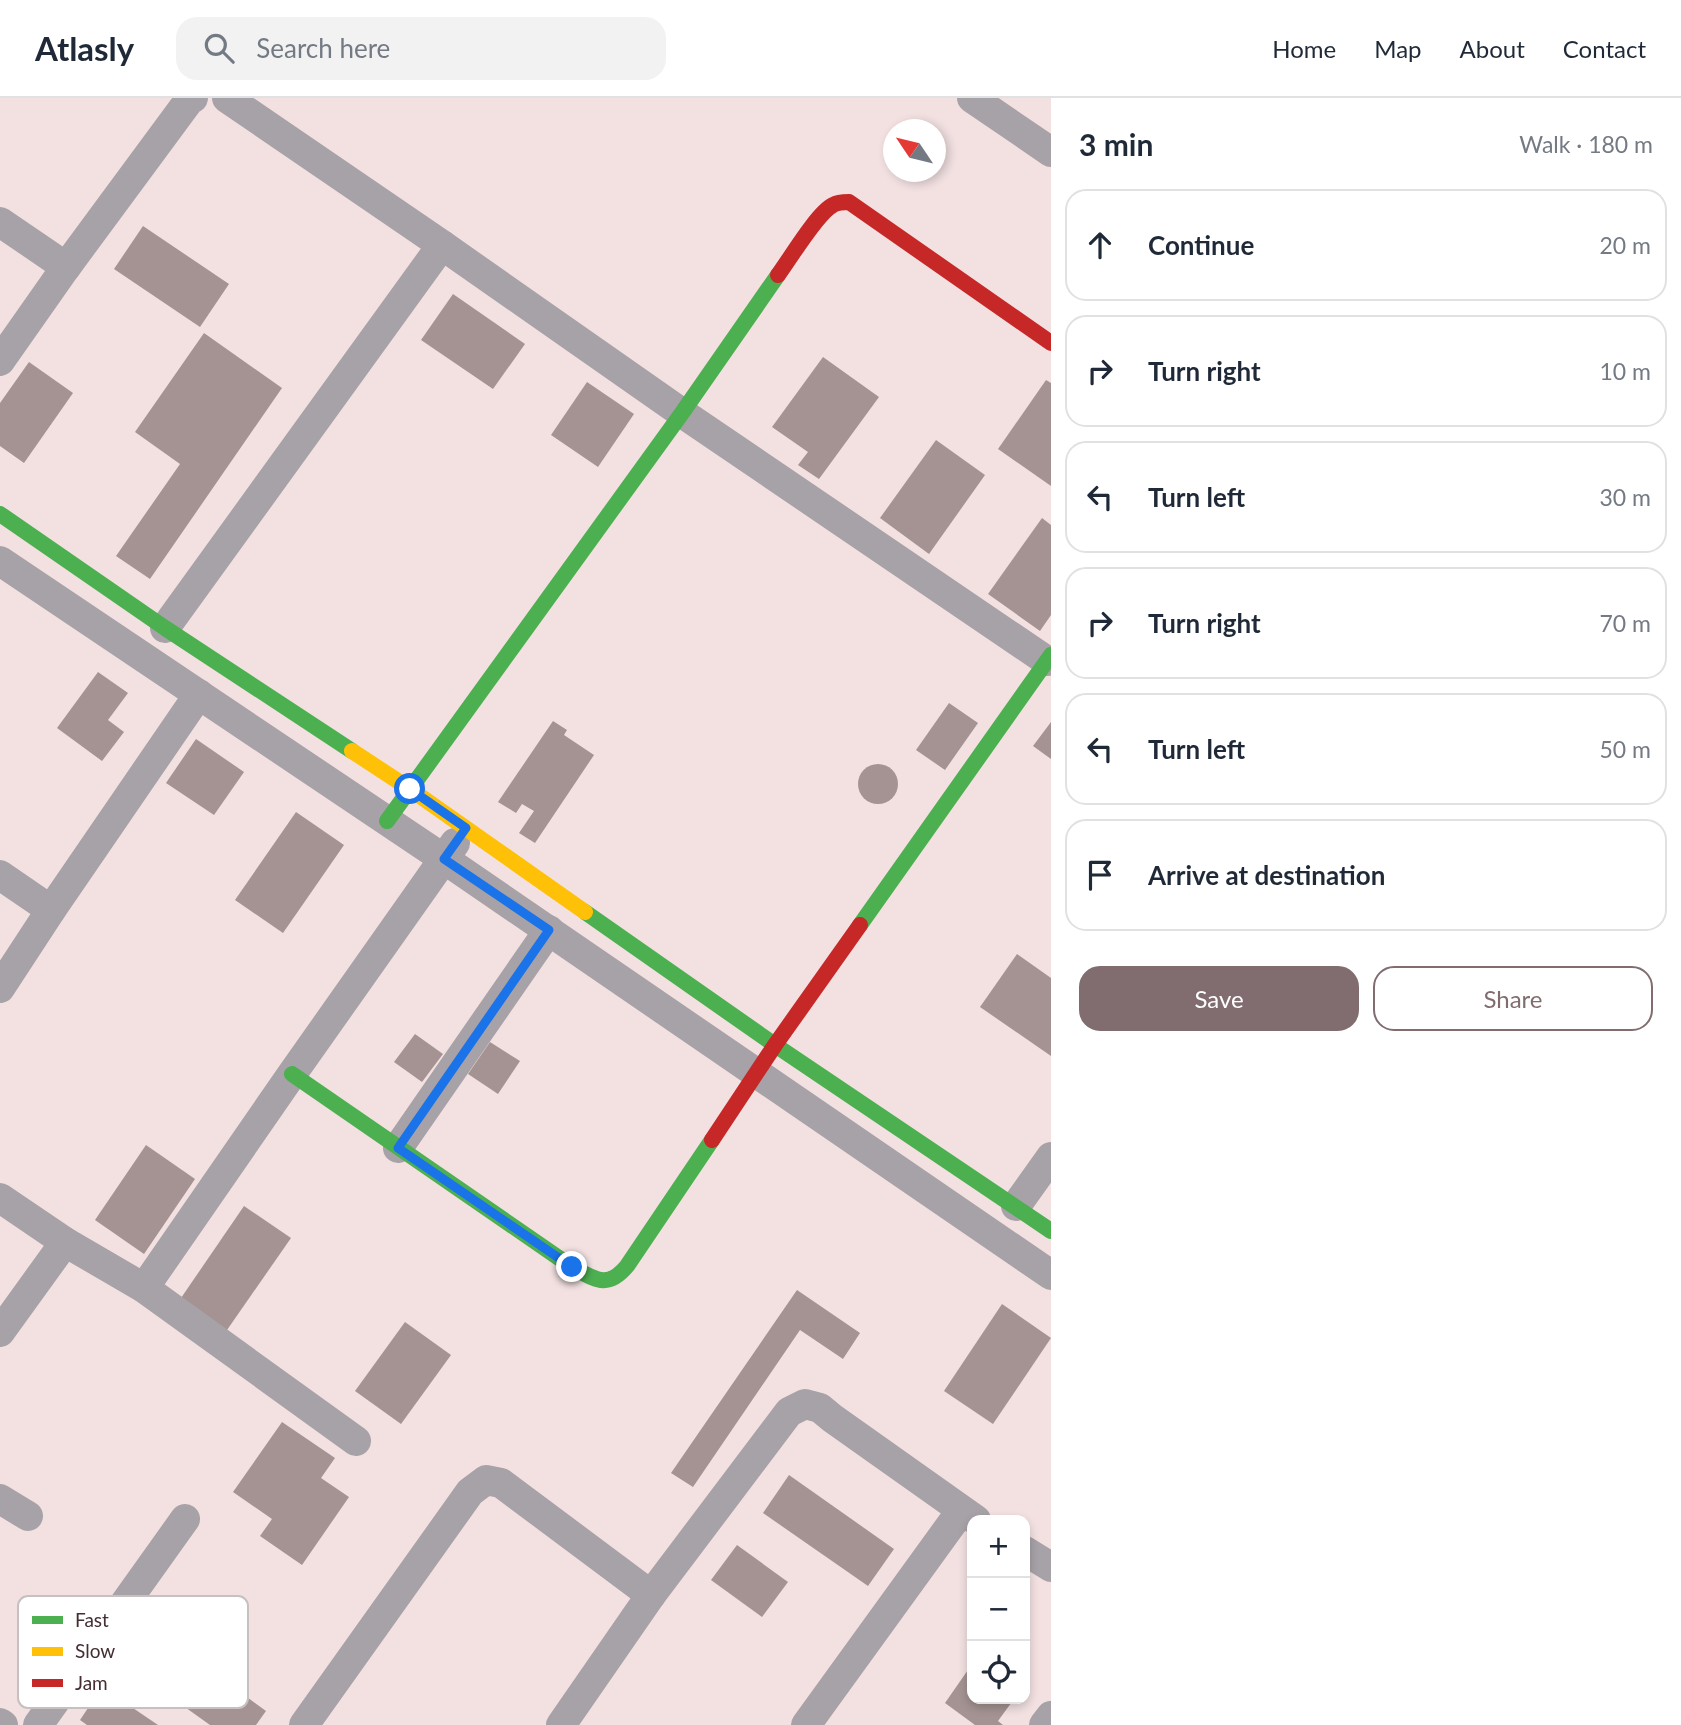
<!DOCTYPE html>
<meta charset="utf-8">
<style>
:root{--surface:#fff;--page:#f2f2f3;--text:#1f2937;--muted:#747a83;--line:#e0e1e3;--accent:#816d6f}
body{margin:0;font-family:Lato,sans-serif;background:var(--page);color:var(--text)}
.controls{position:absolute;right:21px;bottom:21px;display:grid;overflow:hidden;border-radius:14px;box-shadow:0 4px 10px #0003}
.controls button{width:63px;height:63px;display:grid;place-items:center;padding:0;border:0;border-bottom:2px solid var(--line);background:var(--surface);color:var(--text);font:35px sans-serif}
.compass{position:absolute;left:883px;top:21px;width:63px;height:63px;border-radius:50%;background:var(--surface);box-shadow:0 4px 10px #0003;rotate:305deg}
.stop{position:absolute;width:21px;height:21px;margin:-16px;border:5px solid #1a73e8;border-radius:50%;background:#fff}
.stop.end{background:#1a73e8;border-color:#fff;box-shadow:0 2px 7px #0008}
.list{margin:0;padding:0;list-style:none}
h2{display:flex;justify-content:space-between;align-items:center;height:91px;margin:0;padding:0 28px;font-size:30px}
h2 small{font-size:23px;font-weight:400;color:var(--muted)}
.list li{display:grid;grid-template-columns:46px 1fr auto;gap:21px;align-items:center;box-sizing:border-box;height:112px;margin:0 14px 14px;padding:0 14px;border:2px solid var(--line);border-radius:21px}
.list b{display:block;font-size:26px;white-space:nowrap}
.list em{font-size:23px;font-style:normal;color:var(--muted)}
.actions{display:flex;gap:14px;padding:21px 28px}
.actions a{flex:1;padding:16px 0;border:2px solid var(--accent);border-radius:21px;text-align:center;font-size:24px;color:var(--accent)}
.actions .main{background:var(--accent);color:#fff}
.icon{flex:none;width:38px;height:38px;fill:none;stroke:currentColor;stroke-width:2;stroke-linecap:round;stroke-linejoin:round}
.map{position:relative;flex:none;width:1051px;height:1627px;overflow:hidden}
header{display:flex;align-items:center;gap:42px;box-sizing:border-box;height:98px;padding:0 35px;background:var(--surface);border-bottom:2px solid var(--line)}
header strong{font-size:33px}
nav{display:flex;gap:38px;margin-inline-start:auto;font-size:24px}
.search{width:490px;height:63px;background:var(--page);display:flex;align-items:center;gap:18px;box-sizing:border-box;padding:0 24px;border-radius:21px;color:var(--muted);font-size:26px}
main{display:flex}
aside{flex:1;background:var(--surface)}
.map>svg:first-child{display:block}
.building{fill:#a49392}
.lines{fill:none;stroke-linecap:round;stroke-linejoin:round}
.street{stroke:#a7a2a7;stroke-width:30}
.fast{stroke:#4caf50;stroke-width:16}
.slow{stroke:#ffc107;stroke-width:16}
.jam{stroke:#c62828;stroke-width:16}
.route{stroke:#1a73e8;stroke-width:9}
.key{fill:#fff;stroke:#c7c0c1;stroke-width:2}
.key-label{font-size:19px;fill:#442e31}
</style>
<header>
<strong>Atlasly</strong>
<div class="search"><svg class="icon" aria-label="search" viewBox="0 0 24 24"><circle cx="10" cy="10" r="6"/><path d="M15 15l6 6"/></svg>Search here</div>
<nav><a>Home</a><a>Map</a><a>About</a><a>Contact</a></nav>
</header>
<main>
<div class="map">
<svg width="1051" height="1627" viewBox="0 0 1051 1627">
<rect width="100%" height="100%" fill="#f3e1e2"/>
<g class="building">
<path d="M143,128L229,186L200,229L114,171Z"/>
<path d="M453,196L525,246L493,291L421,242Z"/>
<path d="M204,235L282,290L150,481L116,458L180,366L135,334Z"/>
<path d="M823,259L879,299L819,381L798,367L808,354L772,329Z"/>
<path d="M29,264L73,295L24,365L0,348V305Z"/>
<path d="M1046,282L1051,285V388L998,351Z"/>
<path d="M587,284L634,316L598,369L551,337Z"/>
<path d="M936,342L985,377L929,456L880,420Z"/>
<path d="M1042,420L1051,427V517L1040,533L988,496Z"/>
<path d="M98,574L128,595L108,622L124,634L102,663L57,630Z"/>
<path d="M949,605L978,625L945,672L916,652Z"/>
<path d="M553,623L567,632L564,637L594,657L535,745L519,735L534,713L522,706L516,715L498,704Z"/>
<path d="M1051,624V661L1033,648Z"/>
<path d="M196,641L244,674L214,717L166,685Z"/>
<circle cx="878" cy="686" r="20"/>
<path d="M296,714L344,747L283,835L235,802Z"/>
<path d="M1017,856L1051,880V958L980,909Z"/>
<path d="M415,936L443,956L422,984L394,964Z"/>
<path d="M490,944L520,963L498,996L468,976Z"/>
<path d="M146,1047L195,1081L144,1156L95,1122Z"/>
<path d="M244,1108L291,1140L227,1232L181,1200Z"/>
<path d="M797,1192L860,1235L843,1261L800,1232L693,1389L671,1375Z"/>
<path d="M1002,1206L1051,1240L993,1326L944,1293Z"/>
<path d="M405,1224L451,1257L401,1326L355,1293Z"/>
<path d="M282,1324L335,1360L321,1380L349,1399L302,1467L260,1438L272,1421L233,1394Z"/>
<path d="M789,1377L894,1451L868,1488L763,1415Z"/>
<path d="M737,1447L788,1484L762,1519L711,1482Z"/>
<path d="M970,1569L972,1571V1601H1014L998,1623L1003,1627H975L945,1605Z"/>
<path d="M209,1571L266,1613L256,1627H210L182,1607Z"/>
<path d="M102,1589L158,1627H87L80,1622Z"/>
</g>
<g class="lines">
<g class="street">
<path d="M227,0L442,147L682,315L1047,563"/>
<path d="M972,0L1051,54"/>
<path d="M0,124L66,169"/>
<path d="M0,263L66,169L190,1L193,0"/>
<path d="M0,463L444,761L1051,1177"/>
<path d="M165,530L442,147"/>
<path d="M0,777L51,812"/>
<path d="M0,890L51,812L199,596"/>
<path d="M398,1050L549,832"/>
<path d="M0,1100L65,1144L144,1190L356,1343"/>
<path d="M1016,1108L1051,1059"/>
<path d="M144,1190L292,976L455,745"/>
<path d="M0,1234L65,1144"/>
<path d="M0,1401L28,1418"/>
<path d="M1025,1453L1051,1469"/>
<path d="M0,1625L3,1627"/>
<path d="M38,1627L185,1421"/>
<path d="M304,1627L470,1394L486,1382L501,1385L651,1497"/>
<path d="M561,1627L651,1497L789,1314L805,1306L820,1310L832,1320L976,1422"/>
<path d="M806,1627L961,1413"/>
<path d="M1044,1627L1051,1618"/>
</g>
<g class="fast">
<path d="M0,416L165,530L352,653"/>
<path d="M387,723L682,315L778,177"/>
<path d="M585,814L775,947L1051,1133"/>
<path d="M860,827L1051,557"/>
<path d="M292,976L572,1169C595,1181 607,1192 627,1168L712,1042"/>
</g>
<path class="slow" d="M352,653L410,691L585,814"/>
<g class="jam">
<path d="M778,177C790,161 817,115 833,107C838,104 843,104 849,104L1051,245"/>
<path d="M712,1042L775,947L860,827"/>
</g>
</g>
<g class="lines">
<path class="route" d="M410,691L466,730L444,761L549,832L398,1050L572,1169"/>
</g>
<rect x="18" y="1498" width="230" height="112" rx="10" class="key"/>
<rect x="32" y="1518" width="31" height="8" fill="#4caf50"/>
<rect x="32" y="1549" width="31" height="9" fill="#ffc107"/>
<rect x="32" y="1581" width="31" height="8" fill="#c62828"/>
<g class="key-label">
<text x="75" y="1529">Fast</text>
<text x="75" y="1560">Slow</text>
<text x="75" y="1592">Jam</text>
</g>
</svg>
<div class="controls">
<button>+</button>
<button>−</button>
<button><svg class="icon" aria-label="locate" viewBox="0 0 24 24"><circle cx="12" cy="12" r="6"/><path d="M12 2v4M12 18v4M2 12h4M18 12h4"/></svg></button>
</div>
<svg class="compass" viewBox="-18 -18 36 36"><path d="M0-13l5 13h-10z" fill="#e53935"/><path d="M0 13l5-13h-10z" fill="#747a83"/></svg>
<div class="stop" style="left:410px;top:691px"></div>
<div class="stop end" style="left:572px;top:1169px"></div>
</div>
<aside>
<h2>3 min<small>Walk · 180 m</small></h2>
<ul class="list">
<li><svg class="icon" aria-label="ahead" viewBox="0 0 24 24"><path d="M12 20V5M6 11l6-6 6 6"/></svg><div><b>Continue</b></div><em>20 m</em></li>
<li><svg class="icon" aria-label="right" viewBox="0 0 24 24"><path d="M7 20v-9h11M14 6l5 5-5 5"/></svg><div><b>Turn right</b></div><em>10 m</em></li>
<li><svg class="icon" aria-label="left" viewBox="0 0 24 24"><path d="M17 20v-9H6M10 6l-5 5 5 5"/></svg><div><b>Turn left</b></div><em>30 m</em></li>
<li><svg class="icon" aria-label="right" viewBox="0 0 24 24"><path d="M7 20v-9h11M14 6l5 5-5 5"/></svg><div><b>Turn right</b></div><em>70 m</em></li>
<li><svg class="icon" aria-label="left" viewBox="0 0 24 24"><path d="M17 20v-9H6M10 6l-5 5 5 5"/></svg><div><b>Turn left</b></div><em>50 m</em></li>
<li><svg class="icon" aria-label="arrive" viewBox="0 0 24 24"><path d="M6 21V4h12l-3 4 3 4H6"/></svg><div><b>Arrive at destination</b></div></li>
</ul>
<div class="actions"><a class="main">Save</a><a>Share</a></div>
</aside>
</main>
